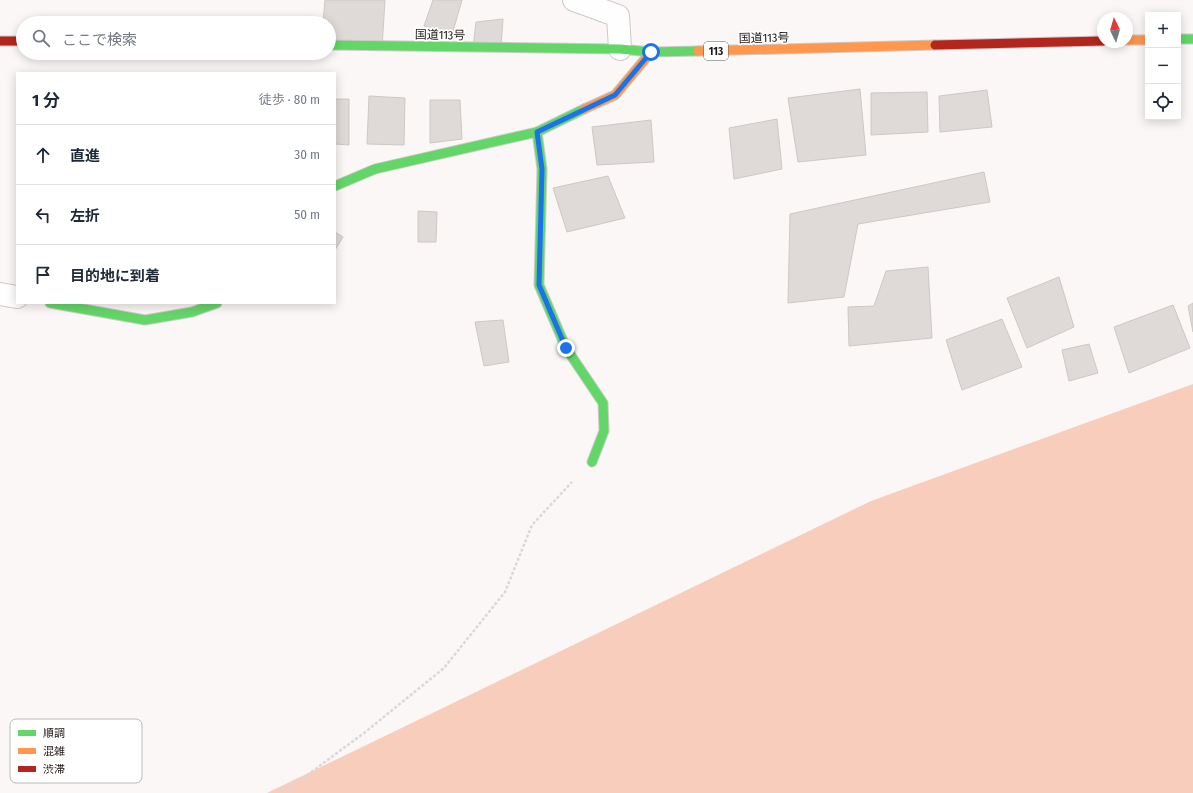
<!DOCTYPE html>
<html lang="ja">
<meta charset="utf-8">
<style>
:root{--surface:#fff;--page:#f6f6f7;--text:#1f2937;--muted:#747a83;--line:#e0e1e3}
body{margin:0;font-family:"Fira Sans Condensed","Noto Sans JP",sans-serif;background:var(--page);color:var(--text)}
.controls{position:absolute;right:12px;top:12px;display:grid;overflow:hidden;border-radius:0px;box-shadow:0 2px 10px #0003}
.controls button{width:36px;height:36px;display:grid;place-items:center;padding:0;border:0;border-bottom:1px solid var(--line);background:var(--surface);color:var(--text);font:20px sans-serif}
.compass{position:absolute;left:1097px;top:12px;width:36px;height:36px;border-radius:50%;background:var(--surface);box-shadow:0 2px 10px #0003;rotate:355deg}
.stop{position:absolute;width:12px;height:12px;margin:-9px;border:3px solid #1a73e8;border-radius:50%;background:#fff}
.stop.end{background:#1a73e8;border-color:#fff;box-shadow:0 1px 4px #0008}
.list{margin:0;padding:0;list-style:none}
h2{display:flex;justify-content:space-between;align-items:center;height:52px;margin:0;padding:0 16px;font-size:17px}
h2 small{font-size:13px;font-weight:400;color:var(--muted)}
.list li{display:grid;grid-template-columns:26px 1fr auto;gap:12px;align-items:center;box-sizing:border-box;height:60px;padding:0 16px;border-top:1px solid var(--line)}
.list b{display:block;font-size:15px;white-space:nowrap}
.list em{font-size:13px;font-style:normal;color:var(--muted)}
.icon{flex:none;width:22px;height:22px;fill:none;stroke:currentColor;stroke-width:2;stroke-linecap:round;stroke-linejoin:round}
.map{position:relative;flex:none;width:1193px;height:793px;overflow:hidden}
.search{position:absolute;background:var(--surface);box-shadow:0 2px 10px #0003;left:16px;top:16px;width:320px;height:44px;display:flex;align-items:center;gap:10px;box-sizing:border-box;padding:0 14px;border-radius:22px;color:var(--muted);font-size:15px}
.panel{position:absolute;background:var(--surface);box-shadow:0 2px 10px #0003;left:16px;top:72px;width:320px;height:232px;border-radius:0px}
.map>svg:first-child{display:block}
.forest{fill:#f9cdbc}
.building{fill:#dfdad8;stroke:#cdc8c6}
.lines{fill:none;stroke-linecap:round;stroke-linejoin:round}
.street-casing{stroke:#cfcac8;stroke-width:24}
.fast-casing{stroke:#cfcac8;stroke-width:11}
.slow-casing{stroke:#cfcac8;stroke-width:11}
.jam-casing{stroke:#cfcac8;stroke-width:11}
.path{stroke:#dad8d7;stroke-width:2.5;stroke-dasharray:3 2;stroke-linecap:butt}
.street{stroke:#fefefe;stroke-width:22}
.fast{stroke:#63d668;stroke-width:9}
.slow{stroke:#ff974d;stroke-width:9}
.jam{stroke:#b3261e;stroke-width:9}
.route{stroke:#1a73e8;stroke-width:5}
.labels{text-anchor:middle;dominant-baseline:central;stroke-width:3.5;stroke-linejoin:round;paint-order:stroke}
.shield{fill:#fff;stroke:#625d5c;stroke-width:1}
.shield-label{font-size:11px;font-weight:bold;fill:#1f1816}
.street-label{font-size:12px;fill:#1f1816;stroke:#fff}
.key{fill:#fff;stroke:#bcbab9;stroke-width:1}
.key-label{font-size:11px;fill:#1f1816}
</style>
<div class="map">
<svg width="1193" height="793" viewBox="0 0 1193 793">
<rect width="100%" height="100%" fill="#fbf7f6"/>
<path class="forest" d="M1193,384V793H267L871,501Z"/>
<g class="building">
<path d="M325,0H385L382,48L329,43V23H323Z"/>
<path d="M433,0H462L452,35L424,26Z"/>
<path d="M503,19L501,46L473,48L476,22Z"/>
<path d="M860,89L866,155L798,162L788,98Z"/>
<path d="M987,90L992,127L940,132L939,96Z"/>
<path d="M927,92L928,132L871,135V93Z"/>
<path d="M369,96L405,98L404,145L367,144Z"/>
<path d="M335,99H349V145L335,144Z"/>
<path d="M430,100H460L462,139L430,143Z"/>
<path d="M777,119L782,169L734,179L729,128Z"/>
<path d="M651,120L654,162L597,165L592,127Z"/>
<path d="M984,172L990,202L858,224L844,297L788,303L790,214Z"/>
<path d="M608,176L625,218L567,232L553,188Z"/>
<path d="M418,211L437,212L436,242H418Z"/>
<path d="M335,232L343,237L335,250Z"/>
<path d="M928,267L932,338L849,346L848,307L874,306L886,271Z"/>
<path d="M1059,277L1074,327L1027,348L1007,298Z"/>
<path d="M1193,303V332L1188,306Z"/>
<path d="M1173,305L1190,348L1129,373L1114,327Z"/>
<path d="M1002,319L1022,367L962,390L946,340Z"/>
<path d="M503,320L509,362L484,366L475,322Z"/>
<path d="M1089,344L1098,373L1069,381L1062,350Z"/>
</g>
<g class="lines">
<defs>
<g id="street">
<path d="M574,0L618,16L620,49"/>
<path d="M0,294L17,297"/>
</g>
<g id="fast">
<path d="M1178,39H1193"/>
<path d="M329,45L620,49L651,52L698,51"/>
<path d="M537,132L542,169L539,285L566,348L603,403L604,431L592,462"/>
<path d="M335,186L375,169L537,132L584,109"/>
<path d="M50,303L145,320L192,312L217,303"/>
</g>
<g id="slow">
<path d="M1127,40H1148"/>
<path d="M698,51L935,45"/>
<path d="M584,109L615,95L651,52"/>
</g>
<g id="jam">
<path d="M0,41H23"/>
<path d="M935,45L1103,41"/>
</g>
</defs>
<use href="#street" class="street-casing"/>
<use href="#fast" class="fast-casing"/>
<use href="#slow" class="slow-casing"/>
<use href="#jam" class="jam-casing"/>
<path class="path" d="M283,793L364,733L444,668L505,592L532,525L572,482"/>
<use href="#street" class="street"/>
<use href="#fast" class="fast"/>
<use href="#slow" class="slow"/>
<use href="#jam" class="jam"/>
</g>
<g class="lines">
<path class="route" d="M566,348L539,285L542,169L537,132L615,95L651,52"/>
</g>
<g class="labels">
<rect class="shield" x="704" y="42" width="24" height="18" rx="3"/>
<g class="shield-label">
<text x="716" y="51">113</text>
</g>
<g class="street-label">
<text transform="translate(440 35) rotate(1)">国道113号</text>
<text transform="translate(764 38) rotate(-1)">国道113号</text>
</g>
</g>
<rect x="10" y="719" width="132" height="64" rx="6" class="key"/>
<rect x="18" y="730" width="18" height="6" fill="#63d668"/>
<rect x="18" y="748" width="18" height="6" fill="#ff974d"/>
<rect x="18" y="766" width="18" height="6" fill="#b3261e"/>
<g class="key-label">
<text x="43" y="737">順調</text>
<text x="43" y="755">混雑</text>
<text x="43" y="773">渋滞</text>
</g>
</svg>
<div class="controls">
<button>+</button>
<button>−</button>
<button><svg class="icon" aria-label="locate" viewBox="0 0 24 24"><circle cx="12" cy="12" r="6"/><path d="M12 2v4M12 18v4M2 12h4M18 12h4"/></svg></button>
</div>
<svg class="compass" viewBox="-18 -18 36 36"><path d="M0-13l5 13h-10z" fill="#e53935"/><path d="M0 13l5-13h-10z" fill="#747a83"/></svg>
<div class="stop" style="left:651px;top:52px"></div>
<div class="stop end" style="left:566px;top:348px"></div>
<div class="search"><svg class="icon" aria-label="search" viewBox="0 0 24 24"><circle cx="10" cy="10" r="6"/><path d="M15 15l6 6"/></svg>ここで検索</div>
<section class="panel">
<h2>1 分<small>徒歩 · 80 m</small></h2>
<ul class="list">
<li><svg class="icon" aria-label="ahead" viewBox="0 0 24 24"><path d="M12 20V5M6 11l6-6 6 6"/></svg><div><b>直進</b></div><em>30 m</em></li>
<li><svg class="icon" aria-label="left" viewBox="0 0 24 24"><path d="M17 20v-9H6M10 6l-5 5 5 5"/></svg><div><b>左折</b></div><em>50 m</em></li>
<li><svg class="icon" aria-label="arrive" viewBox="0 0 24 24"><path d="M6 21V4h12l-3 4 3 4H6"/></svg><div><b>目的地に到着</b></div></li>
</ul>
</section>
</div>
